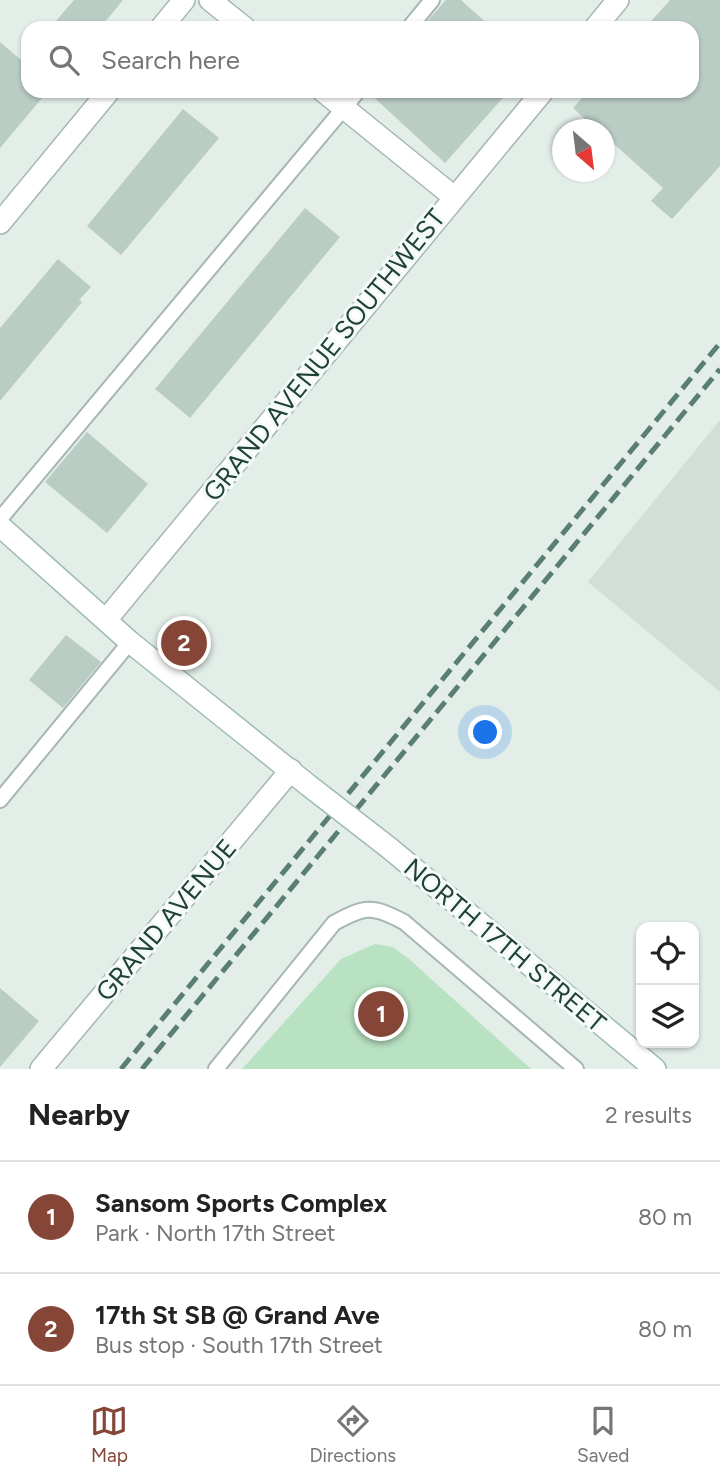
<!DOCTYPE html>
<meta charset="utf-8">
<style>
:root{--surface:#fff;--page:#f2f2f2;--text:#222;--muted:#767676;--line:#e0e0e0;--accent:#854637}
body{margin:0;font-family:Figtree,sans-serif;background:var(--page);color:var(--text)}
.controls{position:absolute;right:21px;bottom:21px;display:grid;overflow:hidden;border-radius:14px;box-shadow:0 2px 5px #0004}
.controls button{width:63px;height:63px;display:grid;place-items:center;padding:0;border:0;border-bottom:2px solid var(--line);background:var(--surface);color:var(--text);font:35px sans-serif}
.compass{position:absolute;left:552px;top:119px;width:63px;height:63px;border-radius:50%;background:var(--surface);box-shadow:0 2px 5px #0004;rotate:152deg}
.you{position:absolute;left:486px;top:733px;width:24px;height:24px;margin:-18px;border:5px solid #fff;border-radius:50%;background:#1a73e8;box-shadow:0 0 0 10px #1a73e833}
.badge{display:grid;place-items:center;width:46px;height:46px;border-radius:50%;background:var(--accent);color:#fff;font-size:23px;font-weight:700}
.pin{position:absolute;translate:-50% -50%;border:4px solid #fff;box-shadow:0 2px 7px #0006}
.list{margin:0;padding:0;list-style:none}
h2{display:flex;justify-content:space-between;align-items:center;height:91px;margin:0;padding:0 28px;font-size:30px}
h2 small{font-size:23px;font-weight:400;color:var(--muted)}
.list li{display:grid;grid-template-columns:46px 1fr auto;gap:21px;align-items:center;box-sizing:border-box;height:112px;padding:0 28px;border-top:2px solid var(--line)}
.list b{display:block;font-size:26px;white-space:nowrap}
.list p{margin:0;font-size:23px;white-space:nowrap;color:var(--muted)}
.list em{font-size:23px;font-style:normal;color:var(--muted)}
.icon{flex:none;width:38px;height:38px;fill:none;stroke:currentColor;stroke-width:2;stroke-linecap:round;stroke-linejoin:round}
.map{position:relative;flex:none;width:720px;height:1069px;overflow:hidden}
.search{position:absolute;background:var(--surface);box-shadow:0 2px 5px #0004;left:21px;right:21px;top:21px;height:77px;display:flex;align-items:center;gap:18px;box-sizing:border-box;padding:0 24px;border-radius:21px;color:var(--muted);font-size:26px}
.sheet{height:315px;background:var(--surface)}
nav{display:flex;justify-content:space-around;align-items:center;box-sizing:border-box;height:98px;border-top:2px solid var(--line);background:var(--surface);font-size:19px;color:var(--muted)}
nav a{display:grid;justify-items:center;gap:4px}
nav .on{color:var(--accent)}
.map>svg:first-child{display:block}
.built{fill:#d1dfd7}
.green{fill:#b9e2c2}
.building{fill:#bacdc4}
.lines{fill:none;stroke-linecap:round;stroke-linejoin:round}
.service-casing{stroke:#a5b7b0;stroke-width:18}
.tertiary-casing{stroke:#a5b7b0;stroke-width:24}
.secondary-casing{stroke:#a0bcb0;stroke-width:24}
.service{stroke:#fff;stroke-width:14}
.tertiary{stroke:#fff;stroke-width:21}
.secondary{stroke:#fff;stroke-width:21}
.rail{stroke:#5a7e72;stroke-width:5;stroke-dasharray:14 7;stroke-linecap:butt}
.secondary-bridge-casing{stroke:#a0bcb0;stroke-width:24;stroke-linecap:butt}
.secondary-bridge{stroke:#fff;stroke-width:21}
.labels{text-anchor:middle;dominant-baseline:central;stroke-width:6;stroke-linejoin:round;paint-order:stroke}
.street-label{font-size:26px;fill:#204237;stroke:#f4faf7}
</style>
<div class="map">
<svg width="720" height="1069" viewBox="0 0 720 1069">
<rect width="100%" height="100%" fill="#e3eee9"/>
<path class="built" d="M720,420V692L588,582Z"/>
<path class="green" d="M375,944L393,947L409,959L531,1069H242L341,959Z"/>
<g class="building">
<path d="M74,0H123L100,28H50Z"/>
<path d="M446,0H461L492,28H421Z"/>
<path d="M670,0H720V166L672,219L651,201L663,188L605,136V130H597L573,108L588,91H692V28H645Z"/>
<path d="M0,42L28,66V91H48L0,148Z"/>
<path d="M367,91H509L445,163Z"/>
<path d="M183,109L219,138L121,255L87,226Z"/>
<path d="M305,208L340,237L190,418L155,389Z"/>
<path d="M58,259L91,287L79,300L82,302L0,401V328Z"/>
<path d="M87,432L148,484L107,533L45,482Z"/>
<path d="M66,635L101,662L63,708L29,680Z"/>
<path d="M0,988L39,1021L0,1067Z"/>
</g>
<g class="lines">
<defs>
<g id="service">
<path d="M409,28L432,0"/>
<path d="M0,519L358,91"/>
<path d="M0,800L130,642"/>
<path d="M216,1069L334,923C365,906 372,905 404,922L576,1069"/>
</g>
<g id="tertiary">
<path d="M210,0L245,28"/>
<path d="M161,28L184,0"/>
<path d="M595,28L618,0"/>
<path d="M323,91L454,197"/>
<path d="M0,223L109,91"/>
<path d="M106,620L543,91"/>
<path d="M41,1069L291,770"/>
</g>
<g id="secondary">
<path d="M0,526L130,642L308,785"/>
<path d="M388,847L655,1069"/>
</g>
</defs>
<use href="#service" class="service-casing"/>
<use href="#tertiary" class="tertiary-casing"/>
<use href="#secondary" class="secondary-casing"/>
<use href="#service" class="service"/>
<use href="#tertiary" class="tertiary"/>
<use href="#secondary" class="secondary"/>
<g class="rail">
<path d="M121,1069L720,343"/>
<path d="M142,1069L720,369"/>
</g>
<defs>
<path id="secondary-bridge" d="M308,785L388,847"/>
</defs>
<use href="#secondary-bridge" class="secondary-bridge-casing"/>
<use href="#secondary-bridge" class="secondary-bridge"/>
</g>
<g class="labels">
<g class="street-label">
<text transform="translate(324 355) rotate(-51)">GRAND AVENUE SOUTHWEST</text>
<text transform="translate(166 920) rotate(-50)">GRAND AVENUE</text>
<text transform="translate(505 945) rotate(40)">NORTH 17TH STREET</text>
</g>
</g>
</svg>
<div class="controls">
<button><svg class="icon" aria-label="locate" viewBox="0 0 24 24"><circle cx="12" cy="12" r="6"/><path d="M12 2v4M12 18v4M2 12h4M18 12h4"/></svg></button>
<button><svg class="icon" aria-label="layers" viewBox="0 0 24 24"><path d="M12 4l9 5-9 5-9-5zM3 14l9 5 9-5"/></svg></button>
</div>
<svg class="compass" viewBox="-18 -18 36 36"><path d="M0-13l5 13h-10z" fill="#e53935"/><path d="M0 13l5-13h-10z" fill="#767676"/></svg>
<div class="you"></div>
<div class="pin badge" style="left:381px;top:1014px">1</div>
<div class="pin badge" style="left:184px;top:643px">2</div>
<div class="search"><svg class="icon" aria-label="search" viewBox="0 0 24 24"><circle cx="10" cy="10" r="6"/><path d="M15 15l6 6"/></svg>Search here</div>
</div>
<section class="sheet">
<h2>Nearby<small>2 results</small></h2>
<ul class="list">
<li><span class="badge">1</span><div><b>Sansom Sports Complex</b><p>Park · North 17th Street</p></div><em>80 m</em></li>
<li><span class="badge">2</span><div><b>17th St SB @ Grand Ave</b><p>Bus stop · South 17th Street</p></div><em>80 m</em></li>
</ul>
</section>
<nav>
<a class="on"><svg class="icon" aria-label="map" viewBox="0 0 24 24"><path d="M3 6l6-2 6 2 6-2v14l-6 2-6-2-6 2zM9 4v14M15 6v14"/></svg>Map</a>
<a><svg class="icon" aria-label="directions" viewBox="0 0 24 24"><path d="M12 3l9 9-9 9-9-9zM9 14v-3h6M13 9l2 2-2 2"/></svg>Directions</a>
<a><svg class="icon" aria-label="saved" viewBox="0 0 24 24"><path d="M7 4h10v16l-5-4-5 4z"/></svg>Saved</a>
</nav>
